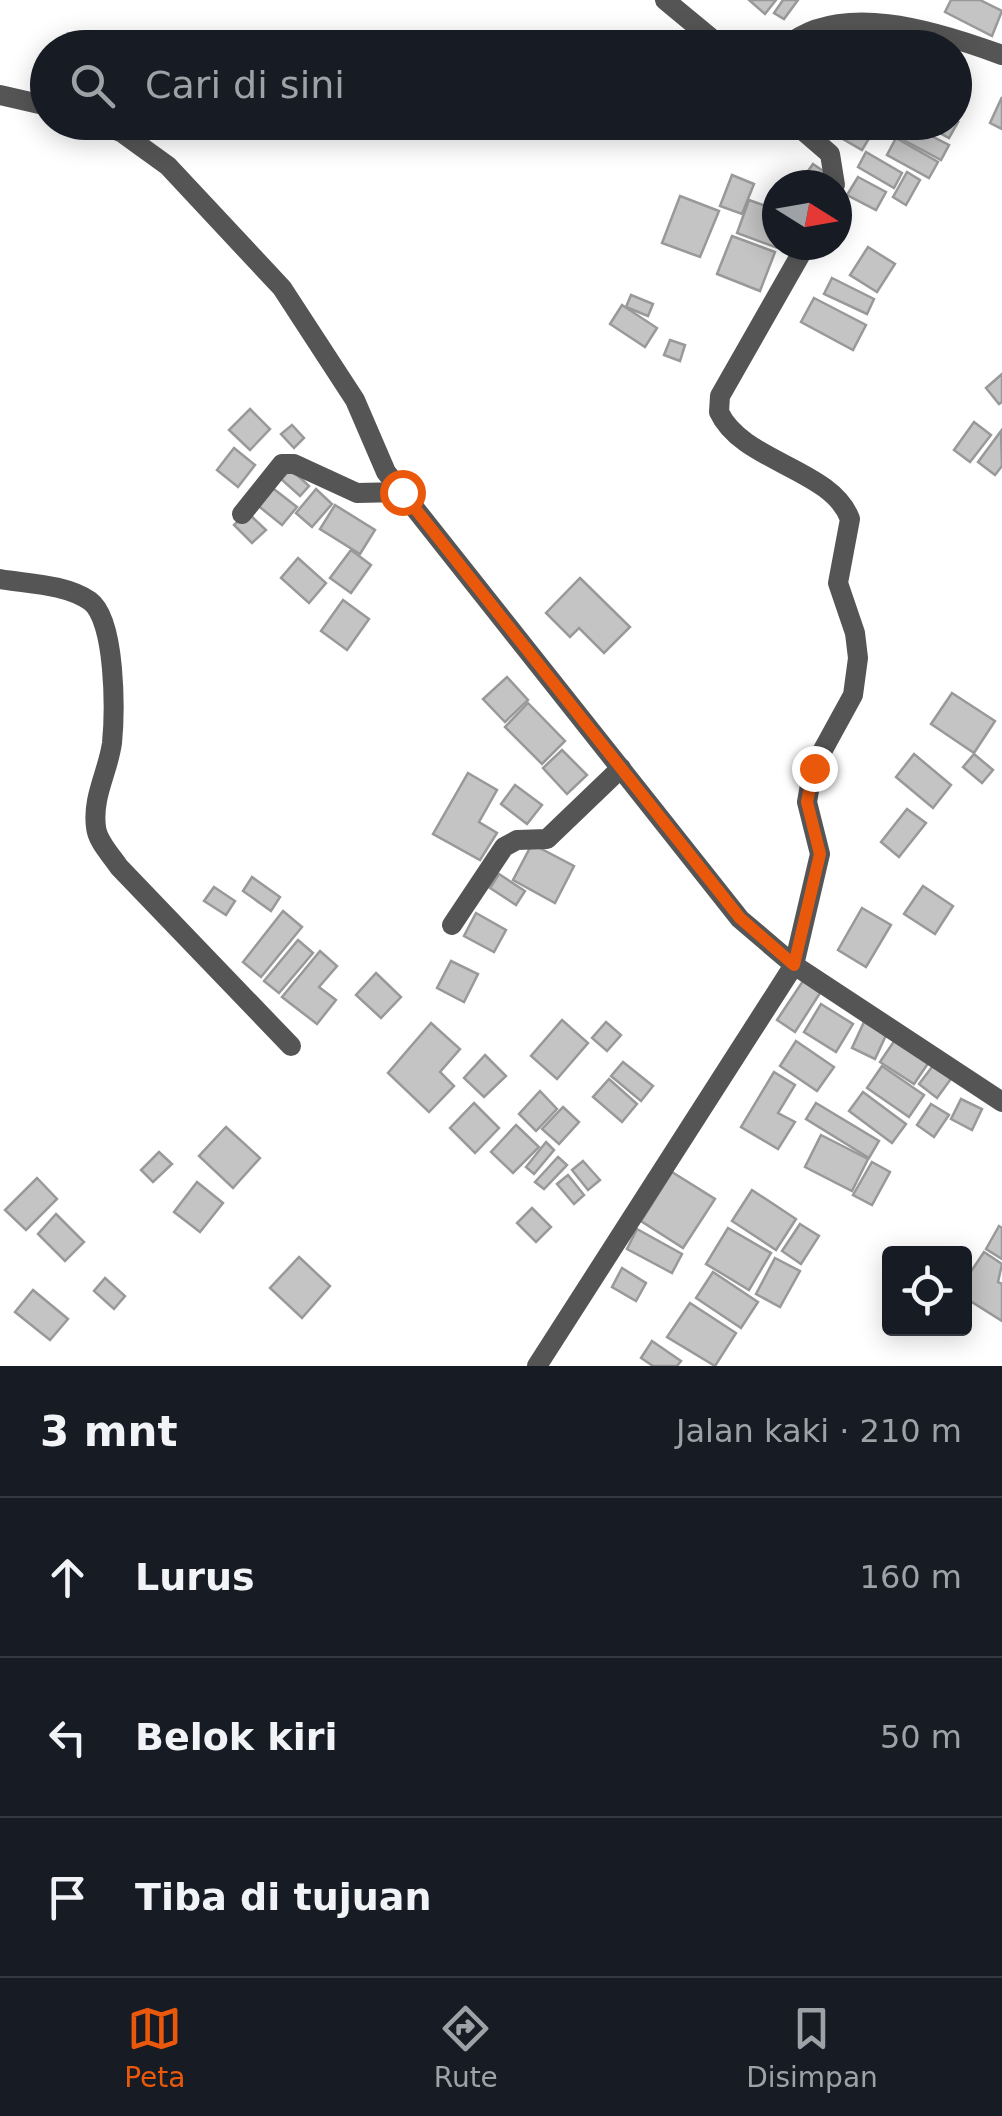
<!DOCTYPE html>
<html lang="id">
<meta charset="utf-8">
<style>
:root{--surface:#171b24;--page:#20242c;--text:#f1f3f6;--muted:#9ea1a6;--line:#363941;--accent:#ea580c}
body{margin:0;font-family:"DejaVu Sans",sans-serif;background:var(--page);color:var(--text)}
.controls{position:absolute;right:30px;bottom:30px;display:grid;overflow:hidden;border-radius:10px;box-shadow:0 5px 25px #0003}
.controls button{width:90px;height:90px;display:grid;place-items:center;padding:0;border:0;border-bottom:2px solid var(--line);background:var(--surface);color:var(--text);font:50px sans-serif}
.compass{position:absolute;left:762px;top:170px;width:90px;height:90px;border-radius:50%;background:var(--surface);box-shadow:0 5px 25px #0003;rotate:101deg}
.stop{position:absolute;width:30px;height:30px;margin:-22px;border:8px solid #ea580c;border-radius:50%;background:#fff}
.stop.end{background:#ea580c;border-color:#fff;box-shadow:0 2px 10px #0008}
.list{margin:0;padding:0;list-style:none}
h2{display:flex;justify-content:space-between;align-items:center;height:130px;margin:0;padding:0 40px;font-size:42px}
h2 small{font-size:32px;font-weight:400;color:var(--muted)}
.list li{display:grid;grid-template-columns:65px 1fr auto;gap:30px;align-items:center;box-sizing:border-box;height:160px;padding:0 40px;border-top:2px solid var(--line)}
.list b{display:block;font-size:38px;white-space:nowrap}
.list em{font-size:32px;font-style:normal;color:var(--muted)}
.icon{flex:none;width:55px;height:55px;fill:none;stroke:currentColor;stroke-width:2;stroke-linecap:round;stroke-linejoin:round}
.map{position:relative;flex:none;width:1002px;height:1366px;overflow:hidden}
.search{position:absolute;background:var(--surface);box-shadow:0 5px 25px #0003;left:30px;right:30px;top:30px;height:110px;display:flex;align-items:center;gap:25px;box-sizing:border-box;padding:0 35px;border-radius:55px;color:var(--muted);font-size:38px}
.sheet{height:610px;background:var(--surface)}
nav{display:flex;justify-content:space-around;align-items:center;box-sizing:border-box;height:140px;border-top:2px solid var(--line);background:var(--surface);font-size:28px;color:var(--muted)}
nav a{display:grid;justify-items:center;gap:5px}
nav .on{color:var(--accent)}
.map>svg:first-child{display:block}
.building{fill:#c4c4c4;stroke:#999;stroke-width:2.5}
.lines{fill:none;stroke-linecap:round;stroke-linejoin:round}
.minor{stroke:#555;stroke-width:20}
.route{stroke:#ea580c;stroke-width:12}
</style>
<div class="map">
<svg width="1002" height="1366" viewBox="0 0 1002 1366">
<rect width="100%" height="100%" fill="#fff"/>
<g class="building">
<path d="M749,0H776L765,14Z"/>
<path d="M783,0H798L784,19L774,13Z"/>
<path d="M951,0H980L1002,11L992,36L945,12Z"/>
<path d="M954,95L967,101L958,118L954,117Z"/>
<path d="M1002,97V129L990,123Z"/>
<path d="M843,122L876,127L862,150L836,135Z"/>
<path d="M920,122L954,121L958,122L949,138Z"/>
<path d="M906,123L949,145L941,160L898,137Z"/>
<path d="M896,138L938,162L929,178L887,155Z"/>
<path d="M866,152L902,173L894,188L858,167Z"/>
<path d="M813,164L829,175L822,185H798Z"/>
<path d="M907,172L920,180L906,205L893,197Z"/>
<path d="M732,175L754,184L742,214L720,206Z"/>
<path d="M858,177L886,192L876,210L847,195Z"/>
<path d="M680,196L719,211L700,257L662,243Z"/>
<path d="M749,200L777,210V245H785L783,250L737,233Z"/>
<path d="M732,236L775,252L760,291L717,274Z"/>
<path d="M868,247L895,264L877,292L850,275Z"/>
<path d="M832,278L874,299L867,314L824,294Z"/>
<path d="M631,295L653,304L648,316L626,307Z"/>
<path d="M814,298L866,325L853,350L801,322Z"/>
<path d="M622,305L657,328L645,347L610,324Z"/>
<path d="M670,340L685,345L680,361L664,355Z"/>
<path d="M1002,374V402L999,404L986,388Z"/>
<path d="M250,409L270,429L250,450L229,430Z"/>
<path d="M974,422L991,435L970,462L954,450Z"/>
<path d="M292,425L304,438L294,448L281,434Z"/>
<path d="M1001,431L1002,466L995,475L978,462Z"/>
<path d="M234,448L255,465L238,487L217,470Z"/>
<path d="M291,469L309,486L300,496L281,479Z"/>
<path d="M270,486L297,507L282,525L256,504Z"/>
<path d="M316,489L332,504L312,527L296,513Z"/>
<path d="M335,505L375,530L360,554L320,529Z"/>
<path d="M247,512L266,530L252,543L234,525Z"/>
<path d="M351,550L371,565L351,593L330,578Z"/>
<path d="M298,558L326,583L309,603L281,578Z"/>
<path d="M580,578L630,627L604,653L579,628L570,637L546,613Z"/>
<path d="M343,600L369,619L347,650L321,631Z"/>
<path d="M507,677L528,700L505,722L483,699Z"/>
<path d="M952,693L995,721L974,753L931,724Z"/>
<path d="M528,703L565,741L542,764L505,727Z"/>
<path d="M562,750L587,775L567,794L543,768Z"/>
<path d="M914,754L951,785L933,808L896,777Z"/>
<path d="M974,754L993,770L982,783L963,767Z"/>
<path d="M468,773L497,790L479,822L497,833L480,860L433,834Z"/>
<path d="M515,785L542,805L527,824L501,804Z"/>
<path d="M907,809L926,823L899,857L881,842Z"/>
<path d="M532,844L574,866L555,903L513,880Z"/>
<path d="M499,874L525,891L516,905L490,888Z"/>
<path d="M252,877L280,897L271,911L243,891Z"/>
<path d="M923,886L953,906L935,934L904,914Z"/>
<path d="M214,887L235,901L226,915L204,901Z"/>
<path d="M862,908L891,925L866,967L838,950Z"/>
<path d="M283,911L302,927L261,977L243,962Z"/>
<path d="M476,913L506,930L494,952L464,936Z"/>
<path d="M298,940L313,953L279,993L264,981Z"/>
<path d="M320,951L337,966L319,987L336,1000L317,1024L282,997Z"/>
<path d="M451,961L478,974L464,1002L437,988Z"/>
<path d="M376,973L401,997L381,1018L356,995Z"/>
<path d="M803,981L820,993L795,1032L777,1020Z"/>
<path d="M821,1004L853,1024L836,1052L804,1032Z"/>
<path d="M562,1020L588,1043L557,1079L531,1056Z"/>
<path d="M606,1022L621,1035L607,1051L592,1038Z"/>
<path d="M864,1022L887,1033L875,1059L852,1048Z"/>
<path d="M431,1023L460,1049L440,1072L454,1086L429,1112L388,1073Z"/>
<path d="M897,1037L931,1059L914,1084L880,1062Z"/>
<path d="M796,1041L834,1067L817,1091L780,1066Z"/>
<path d="M485,1055L506,1076L484,1097L464,1078Z"/>
<path d="M623,1062L653,1086L641,1101L611,1076Z"/>
<path d="M935,1063L953,1076L937,1098L919,1084Z"/>
<path d="M882,1066L924,1095L909,1117L867,1088Z"/>
<path d="M774,1072L795,1085L778,1113L795,1122L778,1149L741,1127Z"/>
<path d="M609,1079L637,1104L622,1122L593,1097Z"/>
<path d="M540,1091L557,1109L536,1131L519,1114Z"/>
<path d="M863,1092L906,1124L892,1143L849,1111Z"/>
<path d="M961,1099L982,1109L972,1130L951,1119Z"/>
<path d="M474,1103L499,1128L475,1153L450,1128Z"/>
<path d="M816,1103L879,1141L869,1158L806,1119Z"/>
<path d="M931,1104L949,1115L934,1137L917,1125Z"/>
<path d="M563,1107L579,1122L559,1144L542,1129Z"/>
<path d="M516,1125L539,1147L513,1173L491,1152Z"/>
<path d="M226,1127L260,1158L233,1188L199,1156Z"/>
<path d="M821,1135L868,1159L852,1191L805,1167Z"/>
<path d="M546,1142L554,1150L534,1174L526,1167Z"/>
<path d="M159,1152L172,1164L153,1182L141,1170Z"/>
<path d="M558,1157L567,1165L544,1189L535,1182Z"/>
<path d="M583,1161L600,1180L588,1190L572,1170Z"/>
<path d="M872,1162L890,1172L872,1205L853,1195Z"/>
<path d="M672,1172L715,1199L683,1248L641,1221Z"/>
<path d="M568,1175L584,1195L574,1204L557,1184Z"/>
<path d="M37,1178L57,1199L26,1230L5,1210Z"/>
<path d="M197,1182L223,1203L200,1232L174,1212Z"/>
<path d="M752,1190L796,1219L776,1250L732,1221Z"/>
<path d="M532,1208L551,1227L536,1242L517,1223Z"/>
<path d="M56,1214L84,1242L65,1261L38,1234Z"/>
<path d="M800,1224L819,1236L801,1264L782,1251Z"/>
<path d="M999,1226L1002,1228V1259L986,1249Z"/>
<path d="M728,1228L771,1253L749,1290L706,1264Z"/>
<path d="M637,1229L682,1254L672,1273L627,1249Z"/>
<path d="M984,1252L1002,1264L998,1282L1002,1284V1321L964,1297V1282Z"/>
<path d="M299,1257L330,1286L302,1318L270,1288Z"/>
<path d="M775,1258L800,1271L780,1307L756,1294Z"/>
<path d="M622,1268L646,1283L636,1301L612,1287Z"/>
<path d="M713,1272L758,1302L741,1328L696,1298Z"/>
<path d="M105,1278L125,1296L114,1309L94,1291Z"/>
<path d="M33,1290L68,1319L50,1340L15,1312Z"/>
<path d="M690,1303L736,1333L715,1366L667,1337Z"/>
<path d="M652,1341L681,1361L677,1366H653L641,1358Z"/>
</g>
<g class="lines">
<g class="minor">
<path d="M665,0L723,48"/>
<path d="M784,48C838,0 934,30 1002,55"/>
<path d="M0,95L48,106"/>
<path d="M94,122L121,132L168,166L282,288L355,400L386,472L740,919L794,965L1002,1102"/>
<path d="M793,122L830,154L835,185"/>
<path d="M242,514L282,464H294L357,493L402,492"/>
<path d="M0,579C29,584 65,584 90,601C116,620 115,712 112,743C108,772 92,797 96,827C97,841 111,855 119,867L291,1046"/>
<path d="M452,925L504,847L517,840L547,839L621,768"/>
<path d="M537,1366L794,965L820,854L807,802L813,768L853,695L858,658L855,633L838,583L850,519C832,469 742,462 719,412L720,396L806,245"/>
</g>
</g>
<g class="lines">
<path class="route" d="M402,492L740,918L794,965L820,854L807,802L814,768"/>
</g>
</svg>
<div class="controls">
<button><svg class="icon" aria-label="locate" viewBox="0 0 24 24"><circle cx="12" cy="12" r="6"/><path d="M12 2v4M12 18v4M2 12h4M18 12h4"/></svg></button>
</div>
<svg class="compass" viewBox="-18 -18 36 36"><path d="M0-13l5 13h-10z" fill="#e53935"/><path d="M0 13l5-13h-10z" fill="#9ea1a6"/></svg>
<div class="stop" style="left:402px;top:492px"></div>
<div class="stop end" style="left:814px;top:768px"></div>
<div class="search"><svg class="icon" aria-label="search" viewBox="0 0 24 24"><circle cx="10" cy="10" r="6"/><path d="M15 15l6 6"/></svg>Cari di sini</div>
</div>
<section class="sheet">
<h2>3 mnt<small>Jalan kaki · 210 m</small></h2>
<ul class="list">
<li><svg class="icon" aria-label="ahead" viewBox="0 0 24 24"><path d="M12 20V5M6 11l6-6 6 6"/></svg><div><b>Lurus</b></div><em>160 m</em></li>
<li><svg class="icon" aria-label="left" viewBox="0 0 24 24"><path d="M17 20v-9H6M10 6l-5 5 5 5"/></svg><div><b>Belok kiri</b></div><em>50 m</em></li>
<li><svg class="icon" aria-label="arrive" viewBox="0 0 24 24"><path d="M6 21V4h12l-3 4 3 4H6"/></svg><div><b>Tiba di tujuan</b></div></li>
</ul>
</section>
<nav>
<a class="on"><svg class="icon" aria-label="map" viewBox="0 0 24 24"><path d="M3 6l6-2 6 2 6-2v14l-6 2-6-2-6 2zM9 4v14M15 6v14"/></svg>Peta</a>
<a><svg class="icon" aria-label="directions" viewBox="0 0 24 24"><path d="M12 3l9 9-9 9-9-9zM9 14v-3h6M13 9l2 2-2 2"/></svg>Rute</a>
<a><svg class="icon" aria-label="saved" viewBox="0 0 24 24"><path d="M7 4h10v16l-5-4-5 4z"/></svg>Disimpan</a>
</nav>
